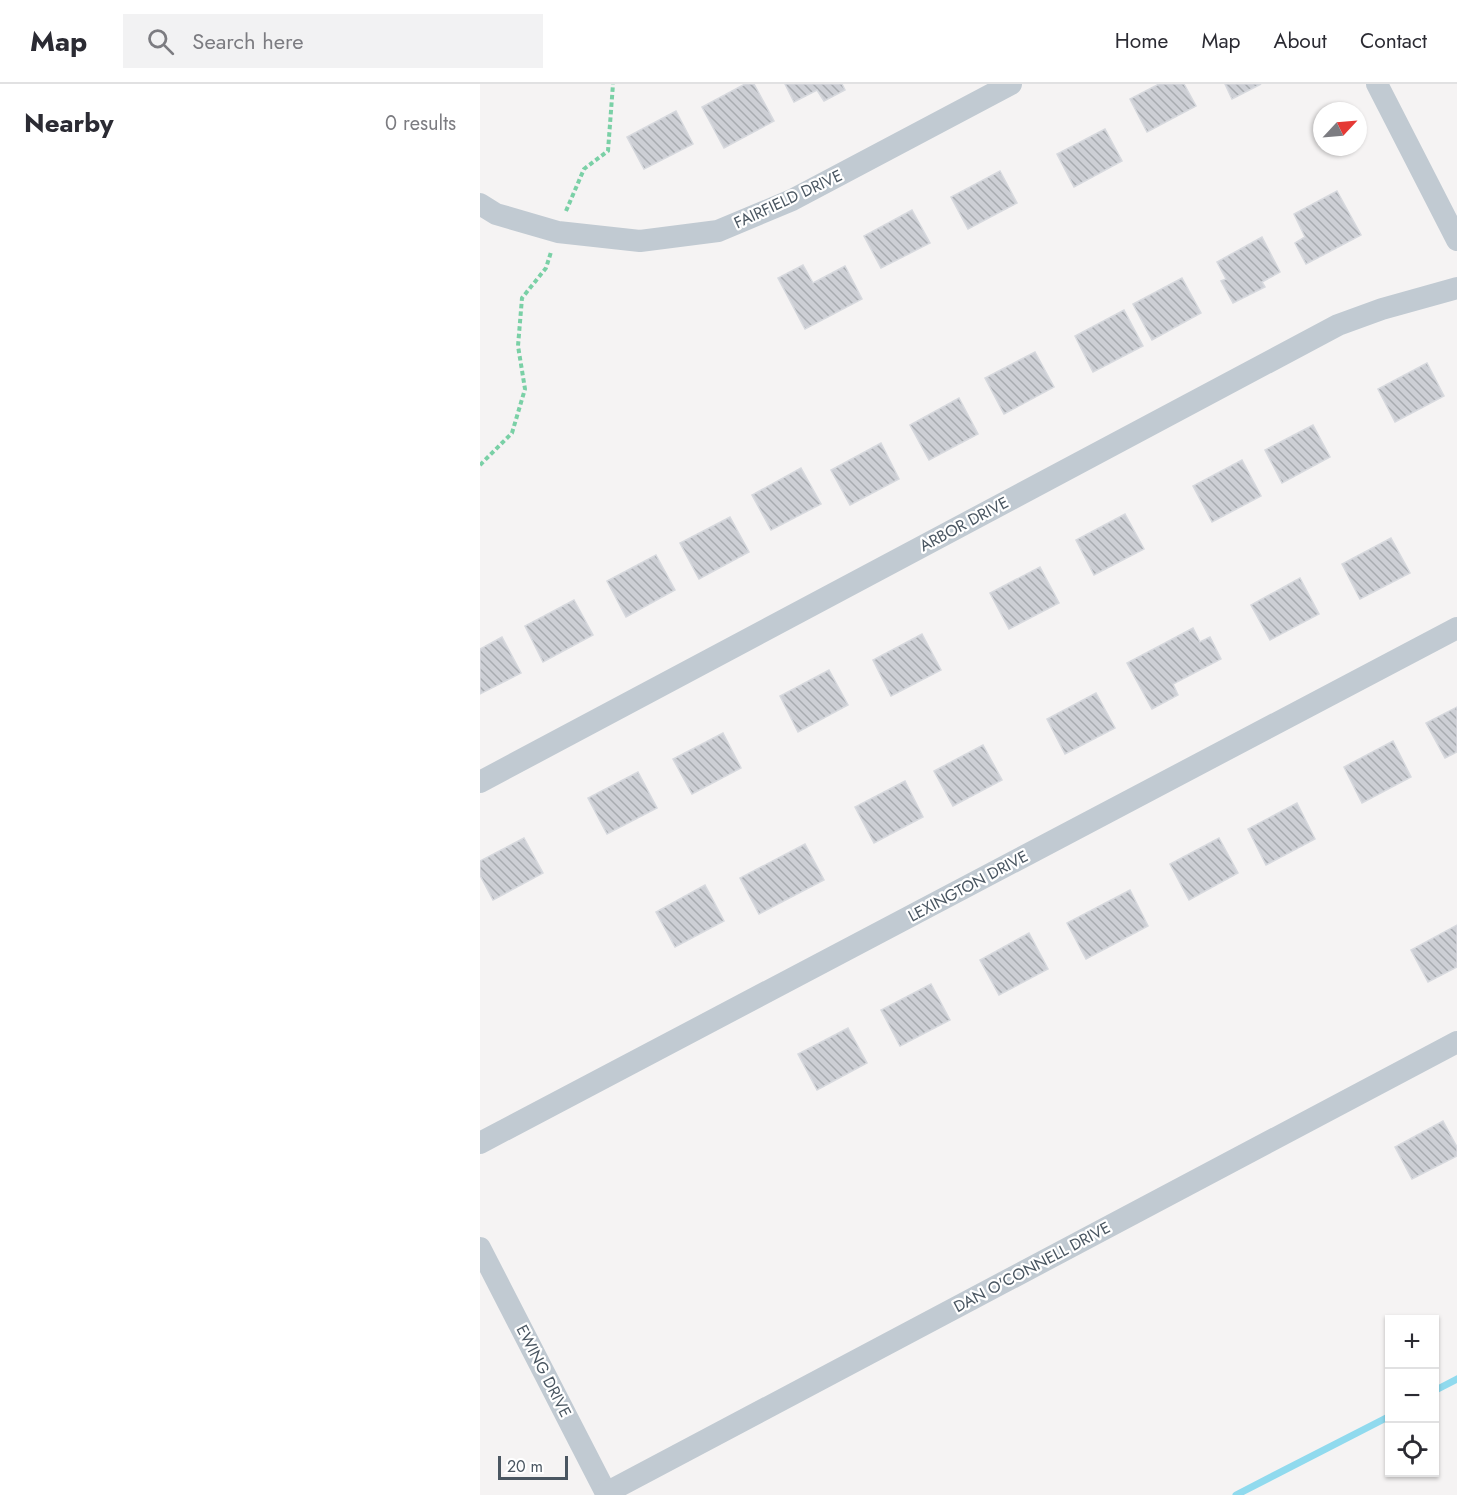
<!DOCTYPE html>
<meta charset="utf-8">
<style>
:root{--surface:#fff;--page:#f2f2f3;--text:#2b2b33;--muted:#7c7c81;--line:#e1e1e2}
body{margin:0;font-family:Jost,sans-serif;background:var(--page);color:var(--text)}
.controls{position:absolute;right:18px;bottom:18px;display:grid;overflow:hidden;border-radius:0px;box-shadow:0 2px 4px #0004}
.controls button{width:54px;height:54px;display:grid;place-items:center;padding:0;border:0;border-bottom:2px solid var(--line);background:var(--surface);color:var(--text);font:30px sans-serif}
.compass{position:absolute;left:833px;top:18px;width:54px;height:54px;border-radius:50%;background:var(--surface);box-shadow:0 2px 4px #0004;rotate:64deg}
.scale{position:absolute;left:18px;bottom:15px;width:70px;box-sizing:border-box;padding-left:6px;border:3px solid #4a5661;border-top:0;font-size:16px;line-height:21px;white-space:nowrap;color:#4a5661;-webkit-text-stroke:4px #fff;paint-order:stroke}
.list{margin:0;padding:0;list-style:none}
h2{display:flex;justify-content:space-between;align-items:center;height:78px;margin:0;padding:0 24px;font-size:26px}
h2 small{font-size:20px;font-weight:400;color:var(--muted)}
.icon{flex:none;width:33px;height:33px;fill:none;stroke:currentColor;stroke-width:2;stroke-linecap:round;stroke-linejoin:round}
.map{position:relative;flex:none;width:977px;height:1411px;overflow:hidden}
header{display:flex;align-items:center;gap:36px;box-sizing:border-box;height:84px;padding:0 30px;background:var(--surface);border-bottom:2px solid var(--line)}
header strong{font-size:28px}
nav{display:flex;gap:33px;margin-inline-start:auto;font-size:21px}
.search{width:420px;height:54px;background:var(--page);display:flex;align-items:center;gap:15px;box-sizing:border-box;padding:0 21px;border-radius:0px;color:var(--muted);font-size:22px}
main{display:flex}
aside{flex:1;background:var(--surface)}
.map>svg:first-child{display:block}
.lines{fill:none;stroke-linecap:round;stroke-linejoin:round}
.stream{stroke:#90daee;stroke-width:7}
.building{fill:url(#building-back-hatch);stroke:#d7d9de;stroke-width:1.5}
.path{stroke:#7ad0a6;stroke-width:4;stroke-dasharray:4.5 3;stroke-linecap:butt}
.minor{stroke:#c1cad2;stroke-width:22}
.labels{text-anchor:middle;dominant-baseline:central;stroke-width:4.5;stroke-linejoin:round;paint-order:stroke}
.street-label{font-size:16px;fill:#4a5661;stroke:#fff}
</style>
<header>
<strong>Map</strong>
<div class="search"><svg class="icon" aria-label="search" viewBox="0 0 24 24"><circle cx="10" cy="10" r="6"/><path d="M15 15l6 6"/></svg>Search here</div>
<nav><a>Home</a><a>Map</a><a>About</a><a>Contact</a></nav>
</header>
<main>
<aside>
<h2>Nearby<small>0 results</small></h2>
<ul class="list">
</ul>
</aside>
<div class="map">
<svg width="977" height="1411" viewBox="0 0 977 1411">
<defs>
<pattern id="building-back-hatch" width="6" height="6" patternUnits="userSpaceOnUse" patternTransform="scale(1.5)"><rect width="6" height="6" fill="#cdcfd5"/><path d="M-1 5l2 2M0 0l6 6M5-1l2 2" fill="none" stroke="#a8abb0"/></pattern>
</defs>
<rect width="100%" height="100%" fill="#f5f3f3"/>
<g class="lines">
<g class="stream">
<path d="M954,1307L977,1295"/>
<path d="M756,1411L910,1332"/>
</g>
</g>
<g class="building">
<path d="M265,0H274L294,37L244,64L222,23Z"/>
<path d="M305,0H362L365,6L344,17L337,6L314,18Z"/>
<path d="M679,0H704L716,22L667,48L650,15Z"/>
<path d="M745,0H781L752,15Z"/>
<path d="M196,27L213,60L164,85L147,53Z"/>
<path d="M625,45L642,77L594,103L577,70Z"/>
<path d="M520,87L537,119L488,145L471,113Z"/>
<path d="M857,107L881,151L826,180L815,159L825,153L814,130Z"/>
<path d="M432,126L450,159L401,184L384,152Z"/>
<path d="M782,153L800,188L782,198L785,203L753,219L741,197L746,195L737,178Z"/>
<path d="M323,181L333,199L365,182L382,215L325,245L298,194Z"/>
<path d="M702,194L721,229L672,256L653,220Z"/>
<path d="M644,226L663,262L613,288L595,252Z"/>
<path d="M555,268L574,303L524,330L505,294Z"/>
<path d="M947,279L964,312L915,338L898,305Z"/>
<path d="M479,314L498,350L449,376L430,341Z"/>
<path d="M833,341L850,373L802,399L785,366Z"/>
<path d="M401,359L419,395L370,421L351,386Z"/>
<path d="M762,376L781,412L732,438L713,402Z"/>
<path d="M321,384L341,420L291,446L272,411Z"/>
<path d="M645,430L664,465L614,491L596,456Z"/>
<path d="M250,433L269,468L219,495L200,459Z"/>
<path d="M911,454L930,489L880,515L862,480Z"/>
<path d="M176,471L195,506L146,533L127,497Z"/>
<path d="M560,483L579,519L529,545L510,509Z"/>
<path d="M820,494L839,530L790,556L771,521Z"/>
<path d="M94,516L113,551L63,578L45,542Z"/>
<path d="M713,544L720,558L730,553L741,575L693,600L698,611L672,625L647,579Z"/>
<path d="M442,550L461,586L411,612L393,576Z"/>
<path d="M22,553L41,589L0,610V565Z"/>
<path d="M349,586L368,621L318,648L300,612Z"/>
<path d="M616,609L635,644L585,670L567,635Z"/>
<path d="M977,623V668L965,674L946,639Z"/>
<path d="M243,649L261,684L212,710L193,675Z"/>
<path d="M913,657L931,693L882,719L864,683Z"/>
<path d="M503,661L522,696L473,722L454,687Z"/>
<path d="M158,688L177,724L127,750L108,714Z"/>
<path d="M425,697L443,733L394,759L375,723Z"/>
<path d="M817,719L835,755L786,781L768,745Z"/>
<path d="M44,754L63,789L13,816L0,791V777Z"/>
<path d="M739,754L758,789L709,816L690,780Z"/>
<path d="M325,760L344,796L279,830L260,794Z"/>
<path d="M225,801L244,837L195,863L176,828Z"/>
<path d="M650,806L668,842L606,875L587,839Z"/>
<path d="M977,841V883L948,898L931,866Z"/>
<path d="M549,849L568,885L519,911L500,876Z"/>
<path d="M451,900L470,936L420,962L401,926Z"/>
<path d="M368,944L387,979L337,1006L318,970Z"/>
<path d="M963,1037L977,1063V1072L932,1095L915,1063Z"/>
</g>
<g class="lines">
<g class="path">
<path d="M86,127L104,85L128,67L133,0"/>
<path d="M0,381L32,349L45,305L38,262L42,214L66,184L71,168"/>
</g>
<g class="minor">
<path d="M897,0L977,156"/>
<path d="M0,120L16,130L78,148L160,157L238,147L312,116L531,0"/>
<path d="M0,698L858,241L902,225L977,204"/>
<path d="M0,1059L977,544"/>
<path d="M0,1164L127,1411"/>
<path d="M126,1409L977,958"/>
</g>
</g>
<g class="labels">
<g class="street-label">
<text transform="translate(308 115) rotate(-25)">FAIRFIELD DRIVE</text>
<text transform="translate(484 440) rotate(-28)">ARBOR DRIVE</text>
<text transform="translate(488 802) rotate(-28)">LEXINGTON DRIVE</text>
<text transform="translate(552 1183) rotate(-28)">DAN O'CONNELL DRIVE</text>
<text transform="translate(64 1287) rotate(63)">EWING DRIVE</text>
</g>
</g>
</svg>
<div class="controls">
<button>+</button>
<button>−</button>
<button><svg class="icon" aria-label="locate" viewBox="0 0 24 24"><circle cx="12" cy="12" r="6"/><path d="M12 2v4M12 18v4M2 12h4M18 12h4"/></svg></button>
</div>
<svg class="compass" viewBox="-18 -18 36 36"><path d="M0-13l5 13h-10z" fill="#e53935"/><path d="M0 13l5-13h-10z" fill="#7c7c81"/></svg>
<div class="scale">20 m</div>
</div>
</main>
